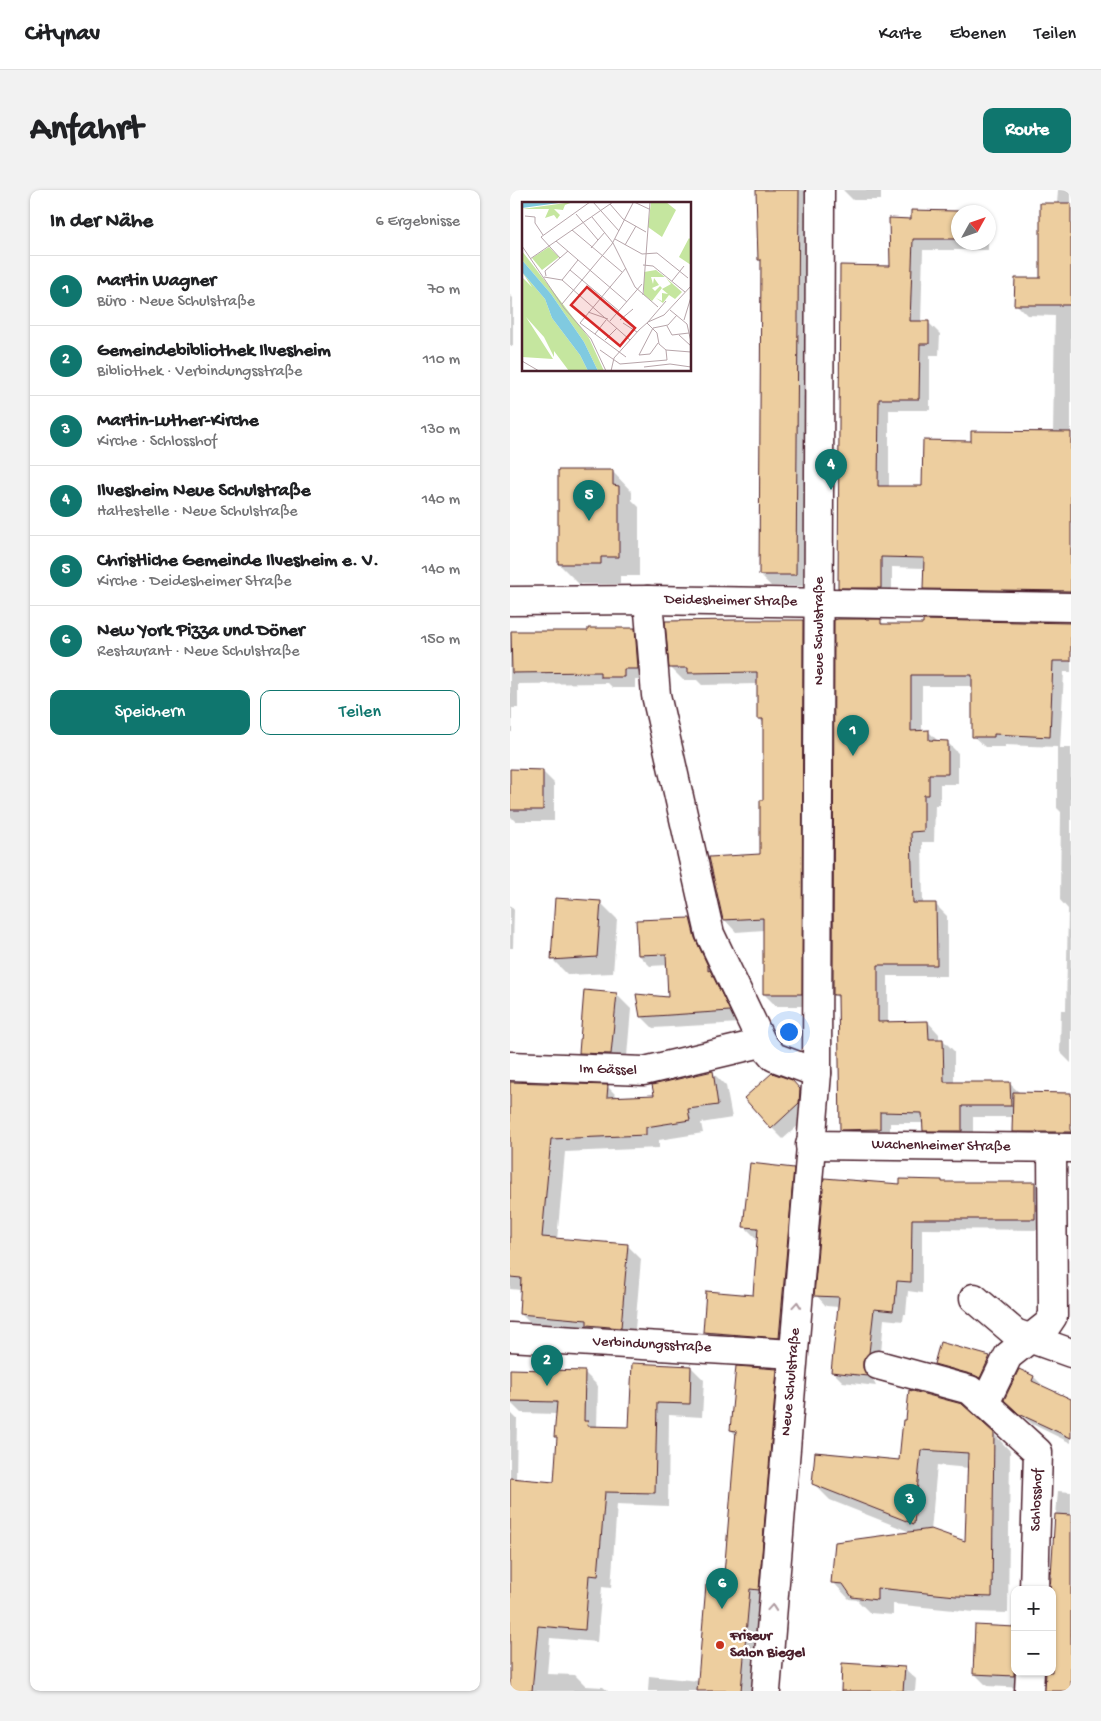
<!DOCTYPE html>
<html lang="de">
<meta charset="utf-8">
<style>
:root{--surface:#fff;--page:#f2f2f2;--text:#202124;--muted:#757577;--line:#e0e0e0;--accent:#0f766e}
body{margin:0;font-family:"Gochi Hand",sans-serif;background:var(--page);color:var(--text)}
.controls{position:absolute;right:15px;bottom:15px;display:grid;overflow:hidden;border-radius:10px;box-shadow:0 1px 4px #0004}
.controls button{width:45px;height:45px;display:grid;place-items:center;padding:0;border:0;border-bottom:1px solid var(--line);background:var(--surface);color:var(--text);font:25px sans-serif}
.compass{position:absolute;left:441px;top:15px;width:45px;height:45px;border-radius:50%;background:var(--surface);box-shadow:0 1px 4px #0004;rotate:50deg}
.you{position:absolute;left:278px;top:841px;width:18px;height:18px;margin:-12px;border:4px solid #fff;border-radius:50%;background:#1a73e8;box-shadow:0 0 0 8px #1a73e833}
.badge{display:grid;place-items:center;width:32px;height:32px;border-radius:50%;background:var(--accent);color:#fff;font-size:16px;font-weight:700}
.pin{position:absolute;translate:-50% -41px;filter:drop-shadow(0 1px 2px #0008)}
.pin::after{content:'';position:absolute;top:26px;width:18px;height:15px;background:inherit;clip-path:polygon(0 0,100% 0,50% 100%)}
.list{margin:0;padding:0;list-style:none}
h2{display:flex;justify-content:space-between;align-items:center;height:65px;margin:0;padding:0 20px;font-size:21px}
h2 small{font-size:16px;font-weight:400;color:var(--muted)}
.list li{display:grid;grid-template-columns:32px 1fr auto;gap:15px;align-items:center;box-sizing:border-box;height:70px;padding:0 20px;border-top:1px solid var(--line)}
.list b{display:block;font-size:19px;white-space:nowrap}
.list p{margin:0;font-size:16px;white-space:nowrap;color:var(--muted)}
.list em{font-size:16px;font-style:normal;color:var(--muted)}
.actions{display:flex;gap:10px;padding:15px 20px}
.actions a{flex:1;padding:11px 0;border:1px solid var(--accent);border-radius:10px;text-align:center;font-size:18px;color:var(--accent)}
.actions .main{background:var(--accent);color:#fff}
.map{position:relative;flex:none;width:561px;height:1501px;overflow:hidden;border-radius:10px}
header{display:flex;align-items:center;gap:30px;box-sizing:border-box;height:70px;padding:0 25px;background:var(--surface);border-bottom:1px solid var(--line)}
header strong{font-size:24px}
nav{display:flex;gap:28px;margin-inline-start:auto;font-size:18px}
.intro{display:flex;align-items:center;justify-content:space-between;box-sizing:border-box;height:120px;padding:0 30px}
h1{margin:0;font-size:35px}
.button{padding:12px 22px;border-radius:10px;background:var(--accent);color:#fff;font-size:18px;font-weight:700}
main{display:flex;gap:30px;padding:0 30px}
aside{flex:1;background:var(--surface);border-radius:10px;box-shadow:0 1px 4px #0004}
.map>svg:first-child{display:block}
.shadow{fill:#0003;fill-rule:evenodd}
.building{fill:#edce9f;stroke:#4a1f2b}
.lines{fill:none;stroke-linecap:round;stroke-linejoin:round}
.minor-casing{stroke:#4a1f2b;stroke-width:31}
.minor{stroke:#fff;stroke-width:28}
.oneway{stroke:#ae9aa0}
.poi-dot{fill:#c8321e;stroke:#fff;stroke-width:2}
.labels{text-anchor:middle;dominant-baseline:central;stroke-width:5;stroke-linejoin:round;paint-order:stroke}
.street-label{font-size:15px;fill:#4a1f2b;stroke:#fff}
.poi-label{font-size:15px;font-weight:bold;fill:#4a1f2b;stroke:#fff;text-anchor:start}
.inset-road{fill:none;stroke:#b7a5aa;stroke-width:1}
.view{fill:#d62828;fill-opacity:0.15;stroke:#d62828;stroke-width:2.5}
.inset-edge{fill:none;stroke:#4a1f2b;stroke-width:2.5}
</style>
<header>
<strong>Citynav</strong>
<nav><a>Karte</a><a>Ebenen</a><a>Teilen</a></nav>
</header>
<div class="intro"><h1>Anfahrt</h1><a class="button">Route</a></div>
<main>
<aside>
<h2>In der Nähe<small>6 Ergebnisse</small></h2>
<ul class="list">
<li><span class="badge">1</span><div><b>Martin Wagner</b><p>Büro · Neue Schulstraße</p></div><em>70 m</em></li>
<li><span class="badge">2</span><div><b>Gemeindebibliothek Ilvesheim</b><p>Bibliothek · Verbindungsstraße</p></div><em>110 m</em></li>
<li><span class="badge">3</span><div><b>Martin-Luther-Kirche</b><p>Kirche · Schlosshof</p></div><em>130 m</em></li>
<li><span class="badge">4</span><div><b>Ilvesheim Neue Schulstraße</b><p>Haltestelle · Neue Schulstraße</p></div><em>140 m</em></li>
<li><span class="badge">5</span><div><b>Christliche Gemeinde Ilvesheim e. V.</b><p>Kirche · Deidesheimer Straße</p></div><em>140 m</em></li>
<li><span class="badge">6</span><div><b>New York Pizza und Döner</b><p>Restaurant · Neue Schulstraße</p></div><em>150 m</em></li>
</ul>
<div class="actions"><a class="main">Speichern</a><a>Teilen</a></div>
</aside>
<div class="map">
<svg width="561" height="1501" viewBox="0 0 561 1501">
<rect width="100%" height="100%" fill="#fff"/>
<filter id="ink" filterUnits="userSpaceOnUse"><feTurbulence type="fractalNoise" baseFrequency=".02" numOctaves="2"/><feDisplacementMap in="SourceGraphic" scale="10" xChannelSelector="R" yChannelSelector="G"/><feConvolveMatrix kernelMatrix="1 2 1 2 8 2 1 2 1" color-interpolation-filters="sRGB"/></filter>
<g filter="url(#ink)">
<g class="shadow">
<path d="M254,0H300L297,396H261L250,385L253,73L249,70Z"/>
<path d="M333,0H371V10H343Z"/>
<path d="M548,0H561V412L426,410L415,398V378L382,377V409L341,408L329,397L381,77L403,30V22H467H448V52H478V60H413L411,132H418L430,144L429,165H420V220H379V297H414L462,252L543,243L545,126L517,125L506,114L531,89L547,14Z"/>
<path d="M0,105L3,108V156H0Z"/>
<path d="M103,282L122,302V310L129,317V386H110V394H69L49,374Z"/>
<path d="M292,431L305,444L304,816H266L254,804V740L226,742L214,729L251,665L254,612V534L249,528L248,494L192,495L187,490H173L161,478Z"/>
<path d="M370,431L375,435L561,434V482H554L550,558H561V873L550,862L551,820H556L558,719L550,710L551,622L547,618V557L495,555V557H475L463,546V496H412V542H419L429,552H437L448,563V594H430V615H425L424,652H412L413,714H425L437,726V786H378V833L418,832L429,844V850H433L444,861V893L500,894L510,903L561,904V954L515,953L504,941V927H463V952L425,951L414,940V933H380V950H343L332,939L329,809L324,804Z"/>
<path d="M124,439L136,451L139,490H125V498H103L98,493L8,494V518H2V542H0V443L79,442Z"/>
<path d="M0,581H32L44,593V631H5L0,626Z"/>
<path d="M91,713L107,729L103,783L58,785L42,769Z"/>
<path d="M0,715L4,720L3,758H0Z"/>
<path d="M180,729L191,741L230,833L143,838L131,826L160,808L158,775L140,776L129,765Z"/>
<path d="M106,804L121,819L116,878L85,877L70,862Z"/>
<path d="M202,882L216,896L222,928L191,933L193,943L149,950V958L55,962L47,1050L117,1055L131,1069L124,1151L24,1137L10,1123L11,1100L0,1099V893L98,897L109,908L145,906Z"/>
<path d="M281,891L293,903L300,925L273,949L262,938Z"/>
<path d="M283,979L294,990L281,1158L206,1153L194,1141L245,1106L249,1048H246L235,1037Z"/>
<path d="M431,991L433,993H525L536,1004V1040L412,1039V1103L398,1101L396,1124H394L393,1131L374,1129L370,1174L363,1183V1190L366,1196L333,1192L322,1181L329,1117L316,1116L306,1105L391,996Z"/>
<path d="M431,1153L480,1168L491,1179L482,1199L437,1185L425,1174Z"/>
<path d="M181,1177L194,1190L192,1227L159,1225L158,1316L107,1314L101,1398L92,1397L87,1452L40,1448L37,1484L65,1485L76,1496L93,1497L98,1501H0V1222L7,1229L6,1290L45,1293L48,1249L46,1246L47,1224L11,1223L0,1212V1180L75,1183L88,1196L87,1237L120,1238Z"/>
<path d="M266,1180L286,1200L252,1501H138L139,1486L189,1491L214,1398L227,1246L221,1240Z"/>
<path d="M509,1181L524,1187L561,1223V1253L522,1234L506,1220Z"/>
<path d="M394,1231L484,1244L500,1261L498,1423L464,1422L383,1414V1425L360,1423L347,1410L339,1409L323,1392L403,1343L320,1310L303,1293L390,1272ZM427,1275L459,1278L456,1353L421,1341Z"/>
<path d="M548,1301L561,1302V1501H536L542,1482V1400H540Z"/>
<path d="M505,1438V1482H523L516,1498L477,1496L464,1483Z"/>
<path d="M394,1478L406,1489L405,1501H332Z"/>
</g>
<g class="building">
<path d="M246,0H289L286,385H249L251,70H248Z"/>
<path d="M530,13H561V115H504L505,88H530Z"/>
<path d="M401,20L448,21V49H403L400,131H419V154H410L409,209H369L368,296H412L413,250L461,251V241L561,242V401L413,399L414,368L371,367V398H328L330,75L380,76L379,28L401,29Z"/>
<path d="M48,280H103V295L109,296V367H91V374H48Z"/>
<path d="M328,429H371V434H413V430L561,433V471H543L540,547L484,544V547H462V485H401V541L419,540V550L438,551V584H419V605H414V641L401,642L403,713H426L427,775H368V832L418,831L419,849H433L434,892H500L501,916H452V941H413L412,923L370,922V939L330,940L328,805H323L324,430Z"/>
<path d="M226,430H293L292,804H253V728L213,730L199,667L250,664V610H253V529H247V482L178,483V478H159L155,431Z"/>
<path d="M78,438H125L128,479H114V487H90V482L2,483L1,441H78Z"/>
<path d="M0,579L33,580V620H0Z"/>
<path d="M45,708L91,711L87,767L41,770Z"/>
<path d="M180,728L185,748L198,776V781L200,780L220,821L130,827L126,804L158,807L156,764L128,765L126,730Z"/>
<path d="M74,800L107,803L101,864L69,863Z"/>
<path d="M203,881L208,915L178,919L180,930L136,937V945L41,949L32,1047L118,1054L111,1138L77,1135V1130L9,1124L11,1088L0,1087V892L98,895L97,907L144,905L142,895Z"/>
<path d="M262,883L282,890L290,899L289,913L261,939L234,908Z"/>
<path d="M503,902L561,903V942H502Z"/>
<path d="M240,973L284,978L269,1148L193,1142L196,1101L243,1105L248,1038L233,1037Z"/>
<path d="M314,988L390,994V989L432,990V992H525V1029H402L401,1092L387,1091L385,1114H384L383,1121L364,1119L359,1163L353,1171V1178L357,1186L321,1182L329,1107L304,1106Z"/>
<path d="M430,1152L480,1166L470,1188L464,1185L424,1174Z"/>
<path d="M122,1173L181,1176L180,1214L147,1213L145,1303L95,1302L88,1386L79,1385L75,1440L28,1436L22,1501H0V1288L44,1292L47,1247H44L47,1212L0,1211V1179L75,1181L74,1231H78L77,1236L119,1237Z"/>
<path d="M226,1176L267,1179L249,1400L240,1399L231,1501H187L196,1395L213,1396L226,1241L220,1240Z"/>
<path d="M509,1179L524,1186L522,1191L561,1209V1248L509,1224L494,1210Z"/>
<path d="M399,1200L452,1214L484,1243L482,1407L446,1406L367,1398V1410L342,1407L333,1394L321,1393L325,1352L421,1339L455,1351L458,1263L411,1260L404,1334L302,1294L305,1262L389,1270L393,1230H396Z"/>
<path d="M545,1324L561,1325V1501H535L536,1482H542V1400H540Z"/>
<path d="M465,1435L505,1437L504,1486L463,1484Z"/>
<path d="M332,1473L395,1477L393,1501H331Z"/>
</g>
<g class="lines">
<defs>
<g id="minor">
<path d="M138,410L146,505L200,744L252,853L264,867L307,883"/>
<path d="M0,411L138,410L561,417"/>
<path d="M0,876L134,881L252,853"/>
<path d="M300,955L561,958"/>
<path d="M464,1108L505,1143L561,1163"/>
<path d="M0,1147L283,1164"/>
<path d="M368,1175L460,1200L528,1262L524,1400"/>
<path d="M475,1213L498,1166L537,1135L543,1126L542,958"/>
<path d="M256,1501L307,883L310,0"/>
<path d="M519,1501L520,1482"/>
</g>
</defs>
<use href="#minor" class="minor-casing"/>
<use href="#minor" class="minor"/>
</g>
<defs><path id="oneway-chevron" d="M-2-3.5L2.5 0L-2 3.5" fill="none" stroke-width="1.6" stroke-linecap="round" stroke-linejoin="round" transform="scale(1.25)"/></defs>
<g class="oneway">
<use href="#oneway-chevron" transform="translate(287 1115) rotate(-85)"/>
<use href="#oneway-chevron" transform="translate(262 1418) rotate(-85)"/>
</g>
</g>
<circle class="poi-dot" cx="210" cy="1455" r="5"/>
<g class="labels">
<g class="street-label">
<text transform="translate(221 411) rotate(1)">Deidesheimer Straße</text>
<text transform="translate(309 441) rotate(-90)">Neue Schulstraße</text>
<text transform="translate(98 880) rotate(2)">Im Gässel</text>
<text transform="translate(431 956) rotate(1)">Wachenheimer Straße</text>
<text transform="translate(142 1155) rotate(3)">Verbindungsstraße</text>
<text transform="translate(281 1192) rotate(-85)">Neue Schulstraße</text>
<text transform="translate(527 1310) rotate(-88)">Schlosshof</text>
</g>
<g class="poi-label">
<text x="220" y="1446">Friseur<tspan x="220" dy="17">Salon Biegel</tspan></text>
</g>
</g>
<g transform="translate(12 12)">
<rect width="169" height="169" fill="#fff"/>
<path d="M51,0L43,3L41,8L32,7L38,13L35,17L32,13L23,16L27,7H0ZM129,0H144L154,8L140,35L126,25ZM167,36L169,38V63L157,55ZM27,45L37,55L20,68L10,56ZM0,49L67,136L82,169H76L62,140L29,92L0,58ZM134,68L143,75H129L131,82L132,76L137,83L130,86L133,89L138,84L140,86L130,99L122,93V70ZM0,70L23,97L30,116L58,153L66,169H47L32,149V155L22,135L4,115L31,157L0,155V75L10,85ZM144,76L160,90L153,97L147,93L141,101L134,96L140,99V91L146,92L140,87L149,82Z" fill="#c5e69f"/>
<path d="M0,0H44L0,6ZM0,58L29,92L62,140L76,169H66L58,153L30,116L23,97L0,70Z" fill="#80cae0"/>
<path class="inset-road" d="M71,0L97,29M112,0L127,7M88,2L101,17L124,30M54,12L76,38M3,14L13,15V21L21,33M70,15L91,41L113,85L136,105M50,28L100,70M93,37L120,52L135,51L166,76M34,39L105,100M103,43L114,24M0,44L42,106L69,137L84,169M69,46L83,30M38,56L19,35L68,0M8,57L91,0M121,63L131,64L163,90M104,66L58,121L104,155M48,68L97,109M24,74L23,69L46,49M22,75L40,78L108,138M40,78L56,58M150,79L162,64M121,93L128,0M40,102L90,42L111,1M148,108L165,122L169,140M66,110L86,117M98,118L111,107M162,118L169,95M88,119L120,82M126,120L144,99M101,121L115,130M145,124L150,133L167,131M73,132L84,118M157,133L169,144M83,138L95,126M136,141L128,152L117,153L131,126L146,123L155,113M78,148L98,162L145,158L144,148L137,142L135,131L125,121M144,148L169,150M0,159L17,169M122,165L148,162L169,165M89,169L92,156L117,128L126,120L142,113L169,84"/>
<path class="view" d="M65,85L113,126L98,144L49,103Z"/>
<rect width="169" height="169" class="inset-edge"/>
</g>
</svg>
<div class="controls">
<button>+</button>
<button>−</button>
</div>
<svg class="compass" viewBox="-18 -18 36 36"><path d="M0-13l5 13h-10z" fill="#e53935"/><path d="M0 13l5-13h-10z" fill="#757577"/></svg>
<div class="you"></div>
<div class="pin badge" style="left:343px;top:566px">1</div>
<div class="pin badge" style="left:37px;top:1196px">2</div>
<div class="pin badge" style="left:400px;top:1335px">3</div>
<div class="pin badge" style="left:321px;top:300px">4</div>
<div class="pin badge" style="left:79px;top:331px">5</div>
<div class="pin badge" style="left:212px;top:1419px">6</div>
</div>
</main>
